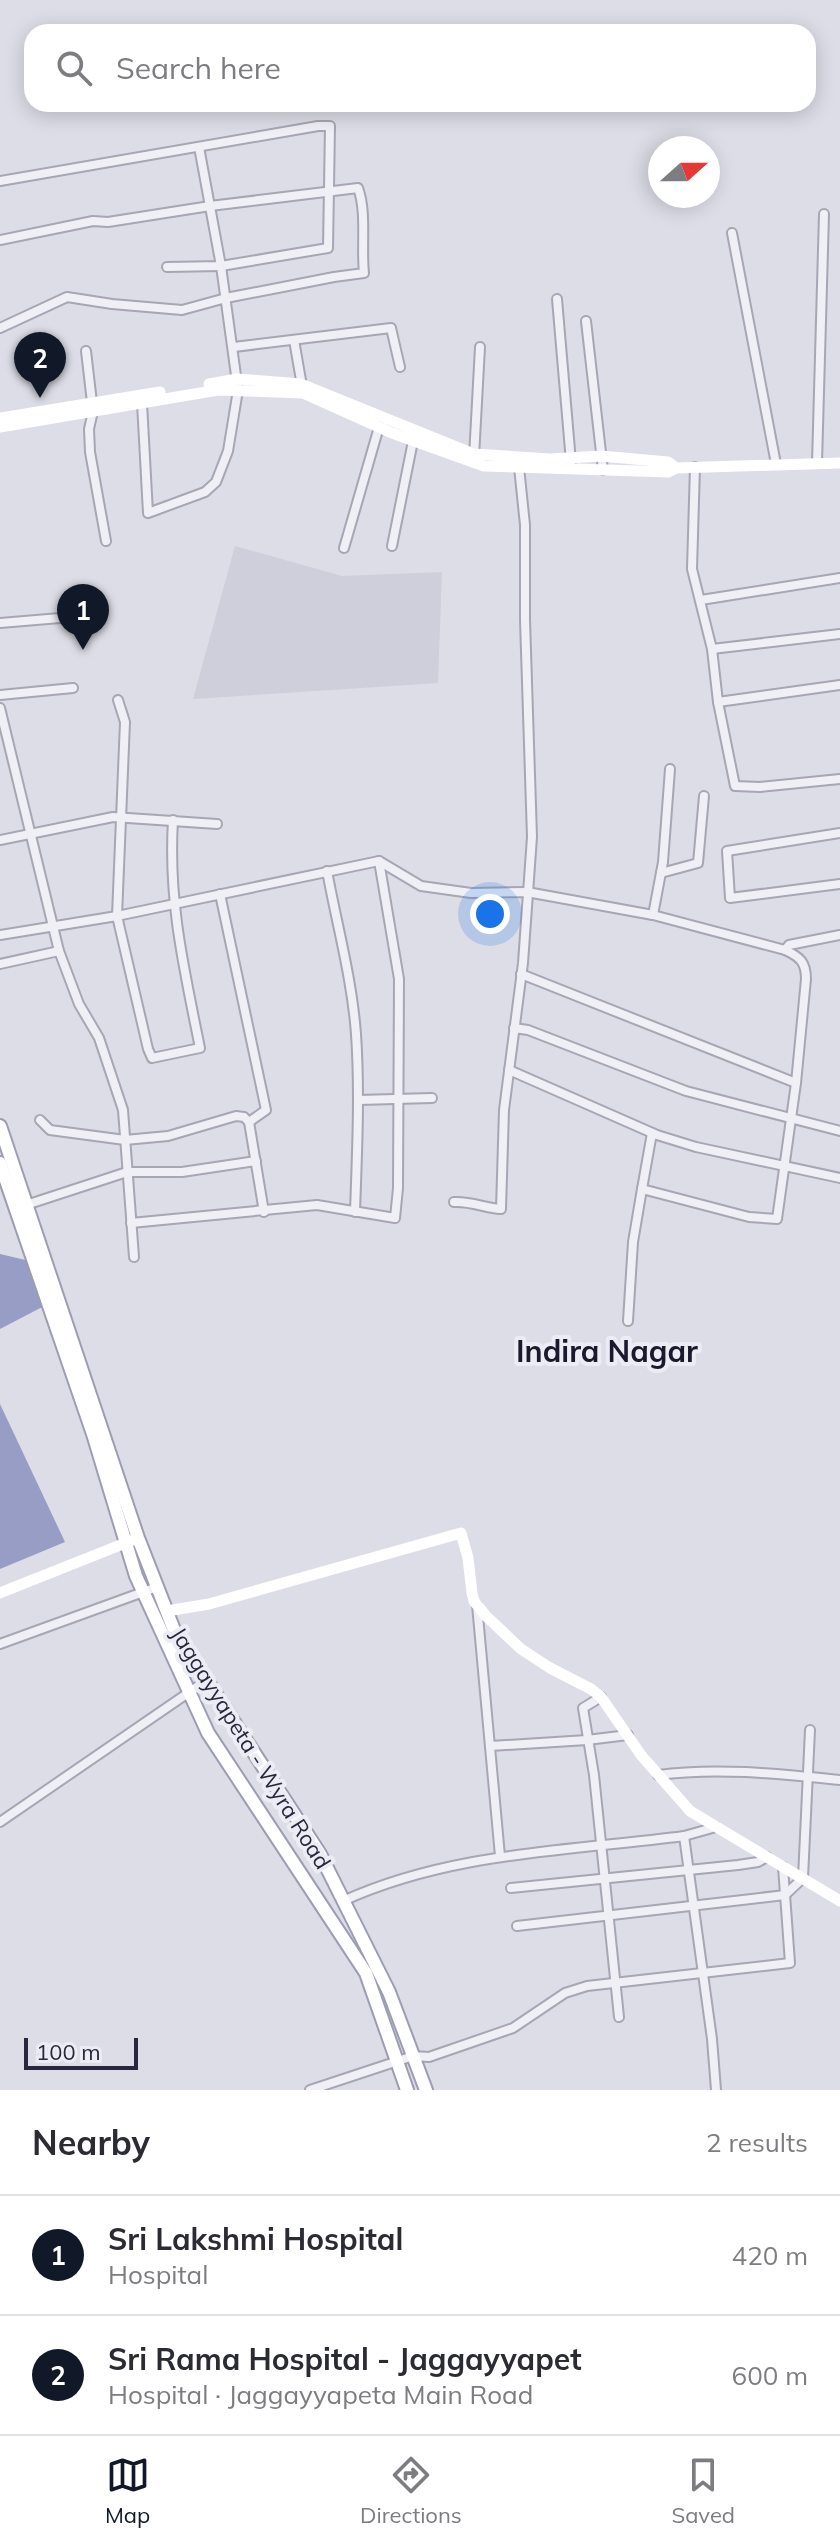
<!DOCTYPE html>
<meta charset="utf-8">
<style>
:root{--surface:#fff;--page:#f2f2f3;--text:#2b2b33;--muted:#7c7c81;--line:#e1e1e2;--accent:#111827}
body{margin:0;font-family:Mulish,sans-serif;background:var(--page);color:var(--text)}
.compass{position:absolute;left:648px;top:136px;width:72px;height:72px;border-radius:50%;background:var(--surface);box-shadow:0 4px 20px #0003;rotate:69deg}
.scale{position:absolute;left:24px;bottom:20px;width:114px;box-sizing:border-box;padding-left:8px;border:4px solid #27273d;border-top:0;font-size:22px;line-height:28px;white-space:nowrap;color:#27273d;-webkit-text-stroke:6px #ececf4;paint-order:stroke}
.you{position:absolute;left:490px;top:914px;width:28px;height:28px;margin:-20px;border:6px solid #fff;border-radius:50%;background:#1a73e8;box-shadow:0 0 0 12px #1a73e833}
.badge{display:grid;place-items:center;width:52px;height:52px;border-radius:50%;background:var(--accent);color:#fff;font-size:26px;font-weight:700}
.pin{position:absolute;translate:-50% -66px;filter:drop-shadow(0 2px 4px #0008)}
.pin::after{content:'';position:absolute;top:42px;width:28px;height:24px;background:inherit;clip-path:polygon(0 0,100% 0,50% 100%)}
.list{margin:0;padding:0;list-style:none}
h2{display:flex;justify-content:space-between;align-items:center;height:104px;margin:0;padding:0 32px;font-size:34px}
h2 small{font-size:26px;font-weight:400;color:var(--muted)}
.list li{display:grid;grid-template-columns:52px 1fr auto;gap:24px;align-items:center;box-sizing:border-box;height:120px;padding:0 32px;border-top:2px solid var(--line)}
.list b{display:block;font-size:30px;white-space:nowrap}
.list p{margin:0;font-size:26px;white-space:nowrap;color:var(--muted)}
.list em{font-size:26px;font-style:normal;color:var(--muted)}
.icon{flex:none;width:44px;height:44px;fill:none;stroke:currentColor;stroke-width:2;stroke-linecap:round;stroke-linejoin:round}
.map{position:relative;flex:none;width:840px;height:2090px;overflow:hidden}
.search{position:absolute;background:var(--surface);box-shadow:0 4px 20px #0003;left:24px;right:24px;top:24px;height:88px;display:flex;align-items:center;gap:20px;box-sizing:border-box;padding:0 28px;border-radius:24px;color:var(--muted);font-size:30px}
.sheet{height:344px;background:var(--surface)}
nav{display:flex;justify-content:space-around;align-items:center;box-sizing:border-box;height:112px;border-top:2px solid var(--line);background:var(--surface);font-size:22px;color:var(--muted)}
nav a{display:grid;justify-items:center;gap:4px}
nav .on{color:var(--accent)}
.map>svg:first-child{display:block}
.built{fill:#cfcfdb}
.water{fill:#989dc6}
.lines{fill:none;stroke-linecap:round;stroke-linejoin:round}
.street-casing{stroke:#a6a6b4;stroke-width:12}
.primary-casing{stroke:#9c9db2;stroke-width:16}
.street{stroke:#f0eff5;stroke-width:8}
.secondary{stroke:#fff;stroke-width:11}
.primary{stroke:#fff;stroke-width:12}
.labels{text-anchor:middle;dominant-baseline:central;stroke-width:8;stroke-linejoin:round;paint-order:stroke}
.street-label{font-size:22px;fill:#27273d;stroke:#ececf4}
.district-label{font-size:30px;font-weight:bold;fill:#1a192d;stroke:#ececf4}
</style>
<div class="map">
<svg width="840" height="2090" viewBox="0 0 840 2090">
<rect width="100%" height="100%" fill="#dddde7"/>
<path class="built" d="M235,546L342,576L442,572L438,683L193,699Z"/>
<g class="water">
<path d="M0,1254L34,1262L48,1304L0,1329Z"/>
<path d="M0,1404L65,1542L0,1569Z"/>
</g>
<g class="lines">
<defs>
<g id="street">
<path d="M0,181L318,126H330L328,248L221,266L167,267"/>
<path d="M732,233L776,464"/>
<path d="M0,240L93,221L108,222L210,206L358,188C367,212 361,246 364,273L334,277L226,298L182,310L112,304L67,297L0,328"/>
<path d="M557,299L571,462"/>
<path d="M586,321L603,470"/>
<path d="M294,340L302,386"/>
<path d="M234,347L391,328L400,367"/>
<path d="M86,351L93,411L89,429L90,452L106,541"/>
<path d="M142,403L148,513L205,492L216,482L228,451L238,390L221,266L199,147"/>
<path d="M474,457L480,347"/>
<path d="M817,463L824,214"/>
<path d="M695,467L692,569L712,649L718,702L735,786L760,787L840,779"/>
<path d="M392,546L413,441"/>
<path d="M344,548L379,427"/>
<path d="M701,600L840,578"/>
<path d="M0,623L60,618"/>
<path d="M712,649L840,634"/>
<path d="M0,695L73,688"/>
<path d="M118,700L125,722L117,916L148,1049L152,1058L200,1048C184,968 168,902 173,820"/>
<path d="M718,702L840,685"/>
<path d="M0,708L59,951L79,1004L99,1038L123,1110L134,1257"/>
<path d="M840,833L727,851L730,898L840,884"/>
<path d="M0,840L113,817L217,824"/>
<path d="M327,871C337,925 352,979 356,1034C360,1093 357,1153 355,1212"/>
<path d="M661,873L698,863L704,796"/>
<path d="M220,894L266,1110L249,1122"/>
<path d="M653,915L663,862L670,769"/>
<path d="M0,935L117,916L379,861L421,886L471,893L527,892L653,915L785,950L789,945L840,935"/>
<path d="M0,964L59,951"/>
<path d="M521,974L796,1083"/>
<path d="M514,1028L528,1030L686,1091L840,1131"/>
<path d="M509,1070L657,1135L696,1147L840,1178"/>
<path d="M358,1100L432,1098"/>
<path d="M40,1120L50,1130L125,1140L168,1136L236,1116L244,1117L249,1122"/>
<path d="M249,1122L264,1212"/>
<path d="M652,1133L642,1189L749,1217L777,1219L796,1083L806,979C806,962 800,957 785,950"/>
<path d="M454,1202C471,1201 485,1208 501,1209L504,1110L523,963L532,837L525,620V525L519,467"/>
<path d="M26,1205L127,1172H182L256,1161"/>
<path d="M131,1223L317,1205L395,1218L398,1188L399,979L379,861"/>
<path d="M628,1321L633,1242L642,1189"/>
<path d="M477,1605L500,1856"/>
<path d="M0,1644L157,1587"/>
<path d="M601,1697L583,1708L594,1775L619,2017"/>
<path d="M490,1746L587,1740L628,1735"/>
<path d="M658,1775C717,1767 781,1774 840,1780"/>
<path d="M0,1822L207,1680"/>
<path d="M684,1836L712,2039L716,2090"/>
<path d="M511,1888L738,1865L758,1862L767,1857"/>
<path d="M343,1901C450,1852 569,1851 684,1836L716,1827"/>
<path d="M517,1926L785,1895L803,1878L810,1730"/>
<path d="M310,2090L413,2056L429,2057L513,2028L565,1993L587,1986L790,1963L783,1867"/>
</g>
<g id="primary">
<path d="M0,1126L138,1538L174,1630L320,1854L389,1992L426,2090"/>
<path d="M0,1163L93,1434L136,1576L208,1733L366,1973L407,2090"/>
</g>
</defs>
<use href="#street" class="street-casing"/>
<use href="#primary" class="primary-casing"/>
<use href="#street" class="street"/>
<g class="secondary">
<path d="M209,384L237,379L301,384L474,454L550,459L601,456L668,462L676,468"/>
<path d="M0,418L160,392"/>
<path d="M0,427L218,390L303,393L392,433L484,466L668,472L676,468L840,463"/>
<path d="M0,1593L133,1540"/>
<path d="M167,1611L209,1604L461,1533L468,1558L472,1593L474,1601L486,1616L521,1649L550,1668L591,1689L601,1697L641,1755L690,1811L840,1901"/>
</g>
<use href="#primary" class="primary"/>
</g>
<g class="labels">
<g class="street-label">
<text transform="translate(251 1748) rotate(58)">Jaggayyapeta - Wyra Road</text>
</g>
<g class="district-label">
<text x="607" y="1351">Indira Nagar</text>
</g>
</g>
</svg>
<svg class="compass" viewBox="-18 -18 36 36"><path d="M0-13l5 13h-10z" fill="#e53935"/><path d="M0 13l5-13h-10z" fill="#7c7c81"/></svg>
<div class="scale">100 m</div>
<div class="you"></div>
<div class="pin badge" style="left:83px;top:650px">1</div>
<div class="pin badge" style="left:40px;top:398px">2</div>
<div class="search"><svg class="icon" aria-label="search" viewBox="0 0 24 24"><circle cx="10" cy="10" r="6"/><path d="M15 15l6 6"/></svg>Search here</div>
</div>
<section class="sheet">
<h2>Nearby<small>2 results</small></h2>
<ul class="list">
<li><span class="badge">1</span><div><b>Sri Lakshmi Hospital</b><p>Hospital</p></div><em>420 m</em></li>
<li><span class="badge">2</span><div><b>Sri Rama Hospital - Jaggayyapet</b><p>Hospital · Jaggayyapeta Main Road</p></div><em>600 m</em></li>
</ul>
</section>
<nav>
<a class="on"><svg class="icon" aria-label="map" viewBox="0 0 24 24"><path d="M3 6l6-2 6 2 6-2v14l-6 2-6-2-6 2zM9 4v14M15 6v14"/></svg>Map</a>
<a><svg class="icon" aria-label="directions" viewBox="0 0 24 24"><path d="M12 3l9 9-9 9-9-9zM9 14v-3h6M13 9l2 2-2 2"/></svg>Directions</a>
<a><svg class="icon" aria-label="saved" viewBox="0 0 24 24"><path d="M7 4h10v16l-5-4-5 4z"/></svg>Saved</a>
</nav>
